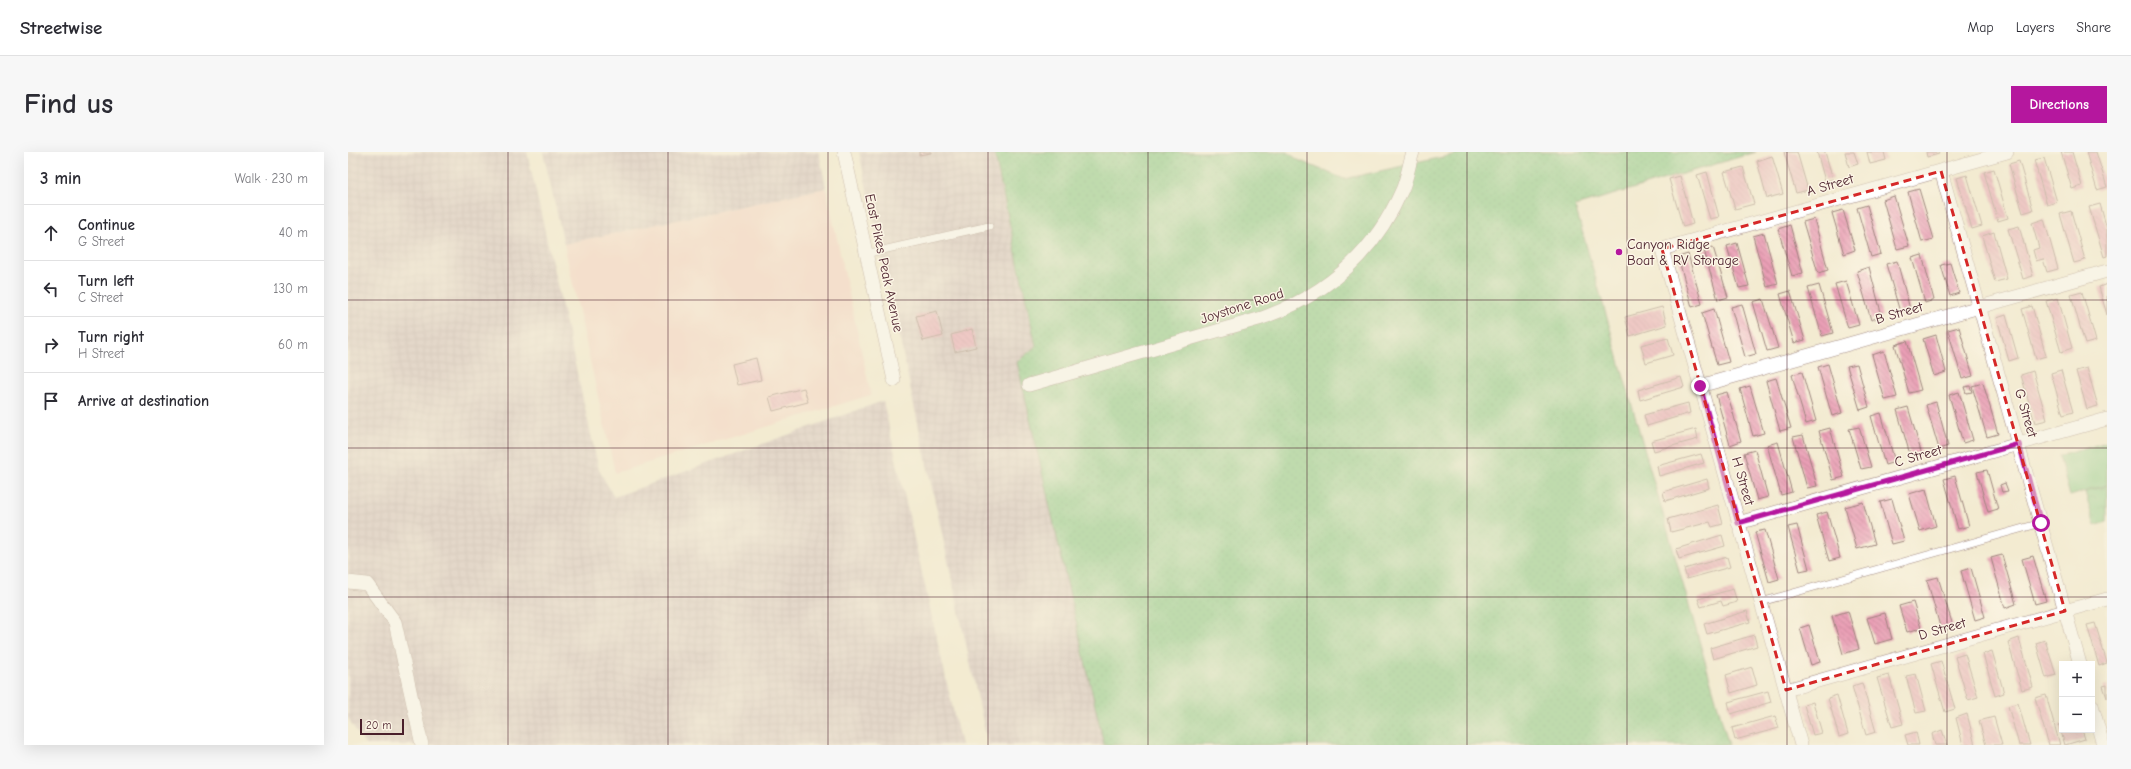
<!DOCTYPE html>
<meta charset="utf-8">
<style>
:root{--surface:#fff;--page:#f7f7f7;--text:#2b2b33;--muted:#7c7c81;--line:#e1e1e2;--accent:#b5179e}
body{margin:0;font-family:"Comic Neue",sans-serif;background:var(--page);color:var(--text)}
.controls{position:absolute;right:12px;bottom:12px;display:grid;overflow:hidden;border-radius:0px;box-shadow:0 4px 16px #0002}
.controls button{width:36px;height:36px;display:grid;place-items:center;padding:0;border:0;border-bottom:1px solid var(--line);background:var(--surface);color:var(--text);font:20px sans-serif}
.scale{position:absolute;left:12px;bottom:10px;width:44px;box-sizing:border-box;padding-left:4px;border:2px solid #4a1f2b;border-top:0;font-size:11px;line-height:14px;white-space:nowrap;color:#4a1f2b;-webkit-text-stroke:3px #fcf5e5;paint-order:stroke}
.stop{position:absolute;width:12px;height:12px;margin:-9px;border:3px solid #b5179e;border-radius:50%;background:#fff}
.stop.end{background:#b5179e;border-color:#fff;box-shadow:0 1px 4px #0008}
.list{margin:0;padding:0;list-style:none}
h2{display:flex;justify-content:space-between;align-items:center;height:52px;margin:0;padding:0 16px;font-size:17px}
h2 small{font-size:13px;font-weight:400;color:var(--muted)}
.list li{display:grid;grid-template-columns:26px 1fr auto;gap:12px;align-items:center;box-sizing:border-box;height:56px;padding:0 16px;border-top:1px solid var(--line)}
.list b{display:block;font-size:15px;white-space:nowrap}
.list p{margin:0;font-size:13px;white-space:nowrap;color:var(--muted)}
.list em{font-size:13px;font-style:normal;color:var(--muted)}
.icon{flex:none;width:22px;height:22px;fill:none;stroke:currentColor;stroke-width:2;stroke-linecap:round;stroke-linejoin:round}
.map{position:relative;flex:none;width:1759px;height:593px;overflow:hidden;border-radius:0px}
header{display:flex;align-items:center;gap:24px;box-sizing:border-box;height:56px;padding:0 20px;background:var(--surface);border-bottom:1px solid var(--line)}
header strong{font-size:19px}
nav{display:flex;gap:22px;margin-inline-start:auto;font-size:14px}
.intro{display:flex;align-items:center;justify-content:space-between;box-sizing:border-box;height:96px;padding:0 24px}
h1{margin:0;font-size:28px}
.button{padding:10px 18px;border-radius:0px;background:var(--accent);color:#fff;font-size:14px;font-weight:700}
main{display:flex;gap:24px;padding:0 24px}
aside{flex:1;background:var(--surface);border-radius:0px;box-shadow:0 4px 16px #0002}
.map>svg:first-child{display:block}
.built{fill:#f6d1c5}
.industrial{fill:url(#industrial-grid)}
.grass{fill:url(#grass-dots);stroke:#667356}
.park{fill:url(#park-crowns);stroke:#667356}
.garden{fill:#81c782;stroke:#667356}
.building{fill:url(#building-back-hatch)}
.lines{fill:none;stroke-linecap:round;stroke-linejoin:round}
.service-casing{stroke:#9e857e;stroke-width:8}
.minor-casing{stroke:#9e857e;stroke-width:14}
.service{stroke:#fff;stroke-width:7}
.minor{stroke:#fff;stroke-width:13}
.route{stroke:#b5179e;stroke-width:5}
.marked{fill:none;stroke:#d62828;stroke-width:3;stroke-dasharray:8 5;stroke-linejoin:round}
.grid{fill:none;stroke:#4a1f2b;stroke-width:1;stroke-opacity:0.55}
.poi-dot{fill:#b5179e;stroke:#fcf5e5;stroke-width:1.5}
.labels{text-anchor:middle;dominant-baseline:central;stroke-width:3;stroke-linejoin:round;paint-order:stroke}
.street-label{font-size:14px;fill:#4a1f2b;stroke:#fcf5e5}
.poi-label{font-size:14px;fill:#4a1f2b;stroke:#fcf5e5;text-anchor:start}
</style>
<header>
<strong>Streetwise</strong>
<nav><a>Map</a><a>Layers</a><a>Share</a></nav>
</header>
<div class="intro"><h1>Find us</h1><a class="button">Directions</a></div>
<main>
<aside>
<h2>3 min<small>Walk · 230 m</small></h2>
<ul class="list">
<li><svg class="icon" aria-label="ahead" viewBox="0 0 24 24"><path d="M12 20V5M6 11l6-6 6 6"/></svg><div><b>Continue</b><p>G Street</p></div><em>40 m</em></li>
<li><svg class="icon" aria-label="left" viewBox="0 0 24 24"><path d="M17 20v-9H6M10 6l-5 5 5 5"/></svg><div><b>Turn left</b><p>C Street</p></div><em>130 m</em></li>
<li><svg class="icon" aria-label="right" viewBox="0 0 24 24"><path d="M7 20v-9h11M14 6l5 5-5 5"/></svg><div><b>Turn right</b><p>H Street</p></div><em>60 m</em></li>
<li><svg class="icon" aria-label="arrive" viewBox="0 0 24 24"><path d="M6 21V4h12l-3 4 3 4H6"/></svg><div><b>Arrive at destination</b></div></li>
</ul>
</aside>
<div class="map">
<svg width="1759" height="593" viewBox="0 0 1759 593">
<defs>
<pattern id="industrial-grid" width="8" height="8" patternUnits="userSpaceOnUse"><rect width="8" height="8" fill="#d1bfbf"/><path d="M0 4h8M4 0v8" fill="none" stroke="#b5a4a4"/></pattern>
<pattern id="grass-dots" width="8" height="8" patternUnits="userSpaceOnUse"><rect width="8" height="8" fill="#81c782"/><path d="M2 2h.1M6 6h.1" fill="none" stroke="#71aa70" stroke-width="1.8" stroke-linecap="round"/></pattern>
<pattern id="park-crowns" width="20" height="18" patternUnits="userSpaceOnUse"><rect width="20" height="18" fill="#81c782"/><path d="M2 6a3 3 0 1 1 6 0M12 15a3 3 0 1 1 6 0" fill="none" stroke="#71aa70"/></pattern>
<pattern id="building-back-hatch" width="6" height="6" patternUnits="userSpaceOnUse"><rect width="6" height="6" fill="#e99fb5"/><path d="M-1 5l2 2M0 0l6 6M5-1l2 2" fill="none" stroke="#bf8193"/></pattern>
</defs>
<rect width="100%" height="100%" fill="#fcf5e5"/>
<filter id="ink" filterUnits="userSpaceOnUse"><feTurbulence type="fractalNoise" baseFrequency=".025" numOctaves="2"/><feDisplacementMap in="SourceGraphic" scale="8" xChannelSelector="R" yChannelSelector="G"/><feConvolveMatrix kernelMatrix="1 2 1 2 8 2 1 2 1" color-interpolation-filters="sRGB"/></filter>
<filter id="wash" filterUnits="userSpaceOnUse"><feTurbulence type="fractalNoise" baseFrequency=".012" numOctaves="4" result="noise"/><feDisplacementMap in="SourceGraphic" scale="16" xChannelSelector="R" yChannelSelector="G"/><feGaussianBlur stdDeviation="0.9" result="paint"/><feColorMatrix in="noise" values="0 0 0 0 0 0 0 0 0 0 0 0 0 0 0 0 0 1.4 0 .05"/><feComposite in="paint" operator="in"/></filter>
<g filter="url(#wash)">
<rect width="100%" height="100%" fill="#f3ebd1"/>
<path class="built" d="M478,36L523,243L267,321L216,92Z"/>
<g class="industrial">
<path d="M0,0H179L251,318L266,345L535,249L613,593H17L0,566Z"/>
<path d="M195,0H471L478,36L216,92Z"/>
<path d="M511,0H645L688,194L756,593H640Z"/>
</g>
<path class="grass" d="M646,0H940L950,8L996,27L1117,0H1408L1227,54L1381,593H756L669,210L688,194Z"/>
<path class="park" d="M1759,333V370L1747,374L1737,340Z"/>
<path class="garden" d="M1759,290V333L1722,344L1711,304Z"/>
<g id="blocks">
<g class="building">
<path d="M571,0H583V1L571,3Z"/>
<path d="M1436,0H1449L1460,38L1448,41Z"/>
<path d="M1469,0H1477L1485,27L1477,29Z"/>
<path d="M1497,0H1506L1510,12L1501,15Z"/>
<path d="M1519,0H1536L1538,8L1522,12Z"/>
<path d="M1578,0H1590L1591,2L1579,5Z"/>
<path d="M1713,0H1724L1734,34L1724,37Z"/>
<path d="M1738,0H1748L1759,35L1749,38Z"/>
<path d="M1424,4L1435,42L1419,46L1409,9Z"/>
<path d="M1696,6L1709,50L1699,53L1686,8Z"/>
<path d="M1671,9L1685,58L1675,61L1661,12Z"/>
<path d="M1395,15L1406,52L1387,57L1376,20Z"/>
<path d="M1646,17L1660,66L1650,69L1636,20Z"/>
<path d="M1359,20L1371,65L1362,67L1349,23Z"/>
<path d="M1619,23L1634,74L1624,77L1609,26Z"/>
<path d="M1332,24L1345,72L1335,75L1321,27Z"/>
<path d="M1571,37L1586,87L1574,90L1560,40Z"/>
<path d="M1546,44L1561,94L1549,97L1535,48Z"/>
<path d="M1752,52L1759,77V104L1756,105L1741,55Z"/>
<path d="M1519,53L1533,102L1523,105L1509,56Z"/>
<path d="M1495,58L1507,98L1496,102L1484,61Z"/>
<path d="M1723,59L1737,108L1726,111L1712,62Z"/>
<path d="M1466,67L1480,118L1470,121L1455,70Z"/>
<path d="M1696,67L1710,117L1699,120L1695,107L1688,109L1685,98L1691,96L1684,71Z"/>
<path d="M1442,73L1455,121L1444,124L1430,77Z"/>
<path d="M1671,74L1685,124L1675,127L1660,77Z"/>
<path d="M1646,80L1659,127L1647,130L1634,84Z"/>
<path d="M1416,81L1430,132L1419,135L1405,84Z"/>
<path d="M1389,91L1401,134L1391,136L1379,94Z"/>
<path d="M1365,95L1380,145L1370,148L1356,98Z"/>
<path d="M1340,102L1354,152L1344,155L1330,105Z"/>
<path d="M1574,103L1586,148L1577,151L1564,106Z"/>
<path d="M1549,109L1562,157L1552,160L1538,112Z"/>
<path d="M1602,111L1611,141L1602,144L1593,113Z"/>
<path d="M1521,115L1534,164L1523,168L1509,119Z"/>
<path d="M1498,129L1511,173L1500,176L1487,132Z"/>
<path d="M1759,132V163L1751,135Z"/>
<path d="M1471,133L1485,181L1474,184L1460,136Z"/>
<path d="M1442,139L1457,188L1446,191L1432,142Z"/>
<path d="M1734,140L1748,189L1737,192L1723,143Z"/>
<path d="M1710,146L1724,196L1713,200L1698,149Z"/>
<path d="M1415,147L1430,196L1419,199L1405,150Z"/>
<path d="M1394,152L1408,202L1397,205L1383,155Z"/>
<path d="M1684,154L1698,204L1688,207L1674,157Z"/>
<path d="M1314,155L1319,173L1282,184L1277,165Z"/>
<path d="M1366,157L1381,210L1369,213L1354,161Z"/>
<path d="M589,159L595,184L575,189L568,164Z"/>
<path d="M1658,163L1670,206L1661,209L1649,166Z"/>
<path d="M1611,175L1625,224L1614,227L1600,178Z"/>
<path d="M624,177L628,195L607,200L603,183Z"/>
<path d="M1588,183L1598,220L1586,224L1575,187Z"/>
<path d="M1320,186L1325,203L1298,211L1293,193Z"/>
<path d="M1559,189L1573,238L1561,241L1547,193Z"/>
<path d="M1536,199L1549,245L1537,248L1524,203Z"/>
<path d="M408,206L413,228L389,233L384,212Z"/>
<path d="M1480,212L1494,261L1484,264L1470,215Z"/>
<path d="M1509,212L1521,255L1512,258L1499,214Z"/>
<path d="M1739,216L1750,254L1739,257L1728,219Z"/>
<path d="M1713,218L1725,260L1715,263L1703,221Z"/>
<path d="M1685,219L1699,268L1687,271L1673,223Z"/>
<path d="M1454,220L1468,269L1458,272L1444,223Z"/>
<path d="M1333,225L1336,235L1292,248L1290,238Z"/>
<path d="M1428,226L1443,276L1432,279L1418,229Z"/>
<path d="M1635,231L1650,282L1639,285L1624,234Z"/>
<path d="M1402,234L1416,281L1405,284L1392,237Z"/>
<path d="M1622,234L1624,240L1618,241L1616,235Z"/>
<path d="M456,236L460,250L425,259L421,245Z"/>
<path d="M1379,240L1393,289L1382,293L1368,243Z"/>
<path d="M1611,240L1625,288L1615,291L1601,243Z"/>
<path d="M1588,250L1600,294L1591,297L1578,253Z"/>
<path d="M1340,251L1342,261L1299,274L1296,263Z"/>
<path d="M1560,255L1574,303L1563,306L1549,258Z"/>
<path d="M1533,261L1547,310L1537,313L1523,264Z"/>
<path d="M1511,275L1523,315L1513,317L1501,277Z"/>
<path d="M1482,276L1496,325L1485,328L1471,279Z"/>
<path d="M1348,277L1350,287L1306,299L1303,289Z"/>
<path d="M1455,283L1469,334L1459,336L1445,285Z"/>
<path d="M1430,290L1444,340L1433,343L1419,293Z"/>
<path d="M1407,298L1420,345L1409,348L1396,301Z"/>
<path d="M1353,302L1356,311L1311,324L1309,314Z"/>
<path d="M1639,318L1650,357L1640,360L1629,320Z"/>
<path d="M1607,324L1621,374L1610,377L1596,327Z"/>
<path d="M1359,327L1361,336L1317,349L1315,340Z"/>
<path d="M1657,331L1660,339L1654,340L1652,333Z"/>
<path d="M1578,337L1588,374L1572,379L1561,342Z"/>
<path d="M1544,347L1556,389L1544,392L1532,350Z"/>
<path d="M1515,350L1527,392L1509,397L1497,355Z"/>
<path d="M1370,353L1375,372L1364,375L1362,370L1323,380L1320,367Z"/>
<path d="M1479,360L1492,406L1481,409L1468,363Z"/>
<path d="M1449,373L1461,417L1452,419L1440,375Z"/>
<path d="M1417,378L1431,427L1421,430L1407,380Z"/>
<path d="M1374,383L1377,394L1331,407L1328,397Z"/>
<path d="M1654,403L1668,452L1657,456L1643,406Z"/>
<path d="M1685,404L1698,449L1687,452L1674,407Z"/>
<path d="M1379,405L1382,415L1339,427L1336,417Z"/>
<path d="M1623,416L1637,465L1627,468L1613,419Z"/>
<path d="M1590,425L1605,474L1593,478L1579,428Z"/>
<path d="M1385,437L1389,450L1375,454L1373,449L1353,455L1350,447Z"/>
<path d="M1565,450L1573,476L1559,480L1551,454Z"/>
<path d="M1399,459L1402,470L1359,482L1356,472Z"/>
<path d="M1500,459L1511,497L1495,502L1484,464Z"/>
<path d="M1537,461L1544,487L1527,492L1519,466Z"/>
<path d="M1747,471L1759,511L1751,514L1739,473Z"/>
<path d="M1461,473L1472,510L1463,513L1452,476Z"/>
<path d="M1406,483L1409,494L1365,507L1362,496Z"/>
<path d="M1671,486L1685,535L1674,538L1660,490Z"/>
<path d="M1697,488L1708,523L1698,526L1688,491Z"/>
<path d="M1644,499L1656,541L1647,544L1635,502Z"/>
<path d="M1617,502L1630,545L1620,548L1607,505Z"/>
<path d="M1593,509L1607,557L1597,560L1583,512Z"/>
<path d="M1404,515L1409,533L1383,541L1378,523Z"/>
<path d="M1568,522L1578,559L1568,561L1558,524Z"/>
<path d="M1541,523L1555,572L1544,575L1529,526Z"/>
<path d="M1514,531L1528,580L1518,583L1504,534Z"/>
<path d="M1759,533V546L1755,534Z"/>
<path d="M1420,539L1423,550L1383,562L1380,550Z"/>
<path d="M1489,543L1500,582L1491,585L1480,546Z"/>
<path d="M1698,543L1712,593H1701L1687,546Z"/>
<path d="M1465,550L1474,581L1465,583L1456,553Z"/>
<path d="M1670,551L1682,593H1671L1660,554Z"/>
<path d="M1619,562L1627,593H1615L1608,566Z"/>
<path d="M1427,564L1431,576L1387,588L1384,576Z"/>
<path d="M1646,565L1654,593H1638L1631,569Z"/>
<path d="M1714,572V578H1734L1737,587L1717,593L1711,573Z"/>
<path d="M1594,578L1599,593H1587L1584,582Z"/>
<path d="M1568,580L1571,593H1560L1557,583Z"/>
</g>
</g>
</g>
<g filter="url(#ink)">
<use href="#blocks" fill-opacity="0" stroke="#9e857e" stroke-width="1"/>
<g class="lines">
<defs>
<g id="service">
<path d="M517,102L641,74"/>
<path d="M1413,450L1693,371"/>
</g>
<g id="minor">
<path d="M496,0L546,228"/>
<path d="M1593,19L1732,512"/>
<path d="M681,233L914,166C978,143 1026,102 1054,38C1059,27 1061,12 1065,0"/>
<path d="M1352,234L1759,119"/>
<path d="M1390,371L1759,267"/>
<path d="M0,430L19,432L47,470L74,593"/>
<path d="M1438,538L1759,447"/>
<path d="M1744,553L1755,593"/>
<path d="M1453,593L1314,97L1659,0"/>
</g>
</defs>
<use href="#service" class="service-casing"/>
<use href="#minor" class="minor-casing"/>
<use href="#service" class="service"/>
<use href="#minor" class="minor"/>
</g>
</g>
<g class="lines" filter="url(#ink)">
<path class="route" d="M1352,234L1390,371L1671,292L1693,371"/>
</g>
<path d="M0 0H1759V593H0ZM1593,19L1717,459L1438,538L1314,97Z" fill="#f3ebd1" fill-opacity=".55" fill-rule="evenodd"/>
<path class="marked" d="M1593,19L1717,459L1438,538L1314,97Z"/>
<path class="grid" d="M160,0V593M320,0V593M480,0V593M640,0V593M800,0V593M959,0V593M1119,0V593M1279,0V593M1439,0V593M1599,0V593M0,148H1759M0,296H1759M0,445H1759"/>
<circle class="poi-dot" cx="1271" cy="100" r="4"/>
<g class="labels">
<g class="street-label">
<text transform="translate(1482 33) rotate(-16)">A Street</text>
<text transform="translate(536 111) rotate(78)">East Pikes Peak Avenue</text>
<text transform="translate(894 154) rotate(-18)">Joystone Road</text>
<text transform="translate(1551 161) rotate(-16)">B Street</text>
<text transform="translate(1678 261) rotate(74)">G Street</text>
<text transform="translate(1570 304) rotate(-16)">C Street</text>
<text transform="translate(1395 329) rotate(74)">H Street</text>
<text transform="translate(1594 477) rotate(-16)">D Street</text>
</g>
<g class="poi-label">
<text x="1279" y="92">Canyon Ridge<tspan x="1279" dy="16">Boat &amp; RV Storage</tspan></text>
</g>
</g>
</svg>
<div class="controls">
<button>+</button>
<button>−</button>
</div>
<div class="scale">20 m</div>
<div class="stop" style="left:1693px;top:371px"></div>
<div class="stop end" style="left:1352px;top:234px"></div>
</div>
</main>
